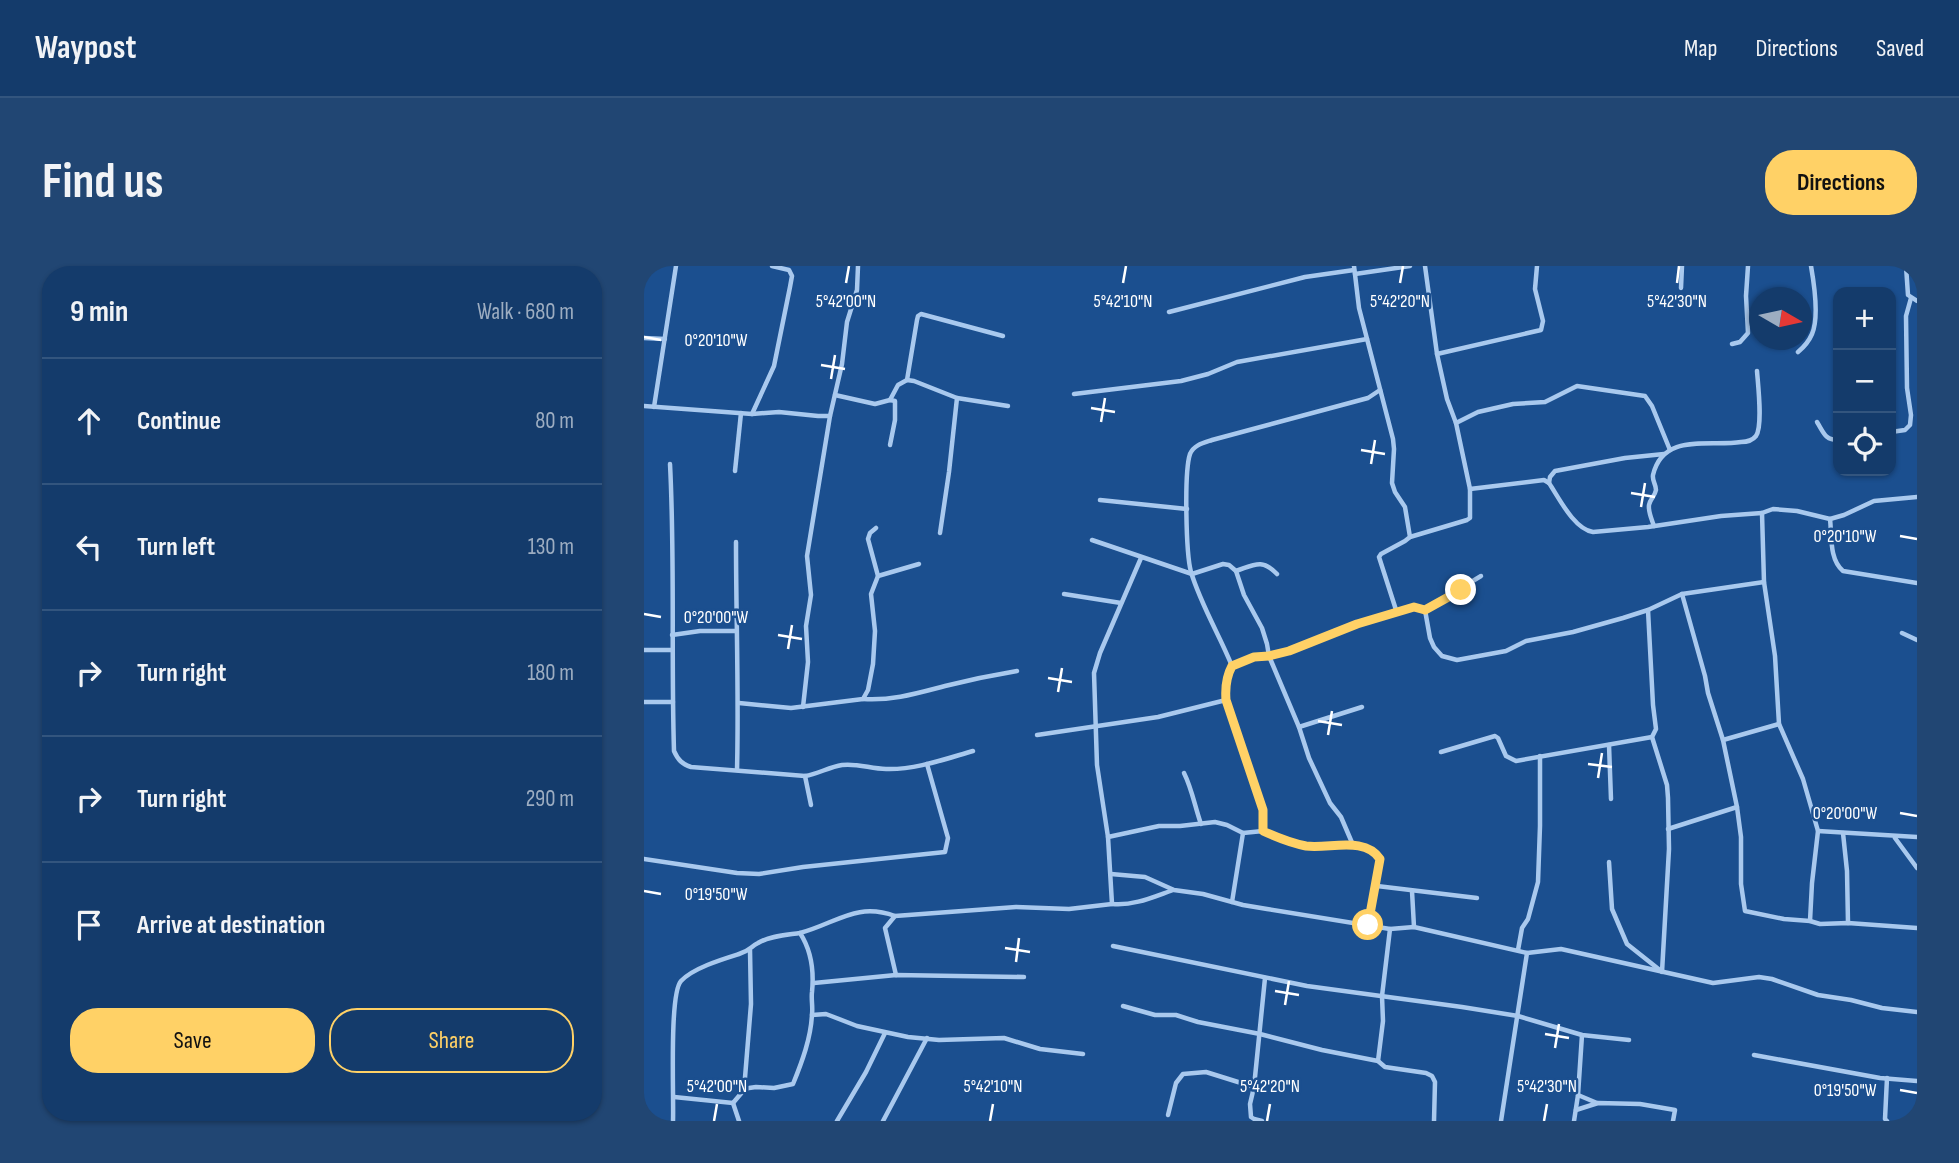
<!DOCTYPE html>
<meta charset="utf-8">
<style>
:root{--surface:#143b6b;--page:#214673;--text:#f1f3f6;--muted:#9dadc1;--line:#33557e;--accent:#ffd166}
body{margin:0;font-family:"Sofia Sans Condensed",sans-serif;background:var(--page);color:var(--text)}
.controls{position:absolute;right:21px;top:21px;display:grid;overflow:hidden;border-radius:14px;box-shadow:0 2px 5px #0004}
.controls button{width:63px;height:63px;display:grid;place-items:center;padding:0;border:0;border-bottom:2px solid var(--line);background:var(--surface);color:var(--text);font:35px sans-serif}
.compass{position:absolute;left:1105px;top:21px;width:63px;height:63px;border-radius:50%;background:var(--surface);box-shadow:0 2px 5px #0004;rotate:99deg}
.stop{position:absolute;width:21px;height:21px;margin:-16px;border:5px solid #ffd166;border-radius:50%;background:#fff}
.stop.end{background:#ffd166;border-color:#fff;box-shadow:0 2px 7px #0008}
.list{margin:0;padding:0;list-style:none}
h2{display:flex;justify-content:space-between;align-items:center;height:91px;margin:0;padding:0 28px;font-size:30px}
h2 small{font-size:23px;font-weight:400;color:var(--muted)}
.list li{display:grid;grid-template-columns:46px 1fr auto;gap:21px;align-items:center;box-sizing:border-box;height:126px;padding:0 28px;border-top:2px solid var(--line)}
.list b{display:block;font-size:26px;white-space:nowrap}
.list em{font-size:23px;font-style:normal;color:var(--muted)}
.actions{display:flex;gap:14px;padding:21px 28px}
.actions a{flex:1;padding:16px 0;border:2px solid var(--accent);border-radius:28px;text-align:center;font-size:24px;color:var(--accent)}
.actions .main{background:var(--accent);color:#111}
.icon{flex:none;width:38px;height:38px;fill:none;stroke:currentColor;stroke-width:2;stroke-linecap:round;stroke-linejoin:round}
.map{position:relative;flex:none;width:1273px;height:855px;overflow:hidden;border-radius:28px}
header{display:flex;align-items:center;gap:42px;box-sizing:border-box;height:98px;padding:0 35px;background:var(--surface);border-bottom:2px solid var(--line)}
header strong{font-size:33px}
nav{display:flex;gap:38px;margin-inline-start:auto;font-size:24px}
.intro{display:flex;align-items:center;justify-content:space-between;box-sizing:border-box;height:168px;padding:0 42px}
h1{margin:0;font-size:49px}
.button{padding:18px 32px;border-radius:28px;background:var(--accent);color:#111;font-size:24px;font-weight:700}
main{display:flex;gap:42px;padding:0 42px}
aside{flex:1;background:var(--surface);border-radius:28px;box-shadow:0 2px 5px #0004}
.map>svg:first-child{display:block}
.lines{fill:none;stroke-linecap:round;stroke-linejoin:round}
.minor{stroke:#a9c9ee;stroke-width:4.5}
.route{stroke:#ffd166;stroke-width:9}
.ticks{fill:none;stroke:#fff;stroke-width:2.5}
.ticks-label{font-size:18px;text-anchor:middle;fill:#fff;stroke:#1b4f8f;stroke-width:5;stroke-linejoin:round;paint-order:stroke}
</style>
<header>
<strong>Waypost</strong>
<nav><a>Map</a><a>Directions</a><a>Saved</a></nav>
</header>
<div class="intro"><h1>Find us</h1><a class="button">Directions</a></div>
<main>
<aside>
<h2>9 min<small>Walk · 680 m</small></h2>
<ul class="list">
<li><svg class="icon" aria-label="ahead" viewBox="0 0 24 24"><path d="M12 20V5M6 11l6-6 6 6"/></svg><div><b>Continue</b></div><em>80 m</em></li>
<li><svg class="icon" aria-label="left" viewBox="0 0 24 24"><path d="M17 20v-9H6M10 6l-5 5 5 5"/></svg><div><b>Turn left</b></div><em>130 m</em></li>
<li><svg class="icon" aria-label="right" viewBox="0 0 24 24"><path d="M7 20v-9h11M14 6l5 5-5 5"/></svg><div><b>Turn right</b></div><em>180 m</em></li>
<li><svg class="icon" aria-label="right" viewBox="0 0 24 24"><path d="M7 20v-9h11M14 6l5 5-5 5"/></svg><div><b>Turn right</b></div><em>290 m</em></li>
<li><svg class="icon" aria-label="arrive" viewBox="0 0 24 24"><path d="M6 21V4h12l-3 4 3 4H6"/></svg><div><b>Arrive at destination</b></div></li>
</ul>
<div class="actions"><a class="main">Save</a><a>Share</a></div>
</aside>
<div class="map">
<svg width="1273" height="855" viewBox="0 0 1273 855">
<rect width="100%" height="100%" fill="#1b4f8f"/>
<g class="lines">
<g class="minor">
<path d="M710,0L715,42L749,173L750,183L748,217L751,226L761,241L766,271L761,275L737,288L735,291L753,347"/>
<path d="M1262,0L1264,29L1273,35"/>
<path d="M711,8L766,0"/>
<path d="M1037,22L1038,0"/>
<path d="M525,46L661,11L710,4"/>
<path d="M0,72L21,73"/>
<path d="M1088,78L1096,76L1104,67L1102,30L1104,0"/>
<path d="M1154,86C1160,81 1165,75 1168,68C1175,52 1170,17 1167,0"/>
<path d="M793,88L897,64L899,55L891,23L893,0"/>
<path d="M263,114L273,54L274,50L277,48L359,70"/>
<path d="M430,128L537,115L564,108L593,96L723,73"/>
<path d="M191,129L231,138L246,134L251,135V154L246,179"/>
<path d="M313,132L364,140"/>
<path d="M246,134L254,119L263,114L270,115L313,132L305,206L296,267"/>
<path d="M0,140L108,148L135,146L174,150H186"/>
<path d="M10,141L32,0"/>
<path d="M108,148L130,100L146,21L148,10L145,4L128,0"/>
<path d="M1173,156C1180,167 1181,174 1194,174"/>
<path d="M812,157L834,146L869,138L901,136L933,120L1001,130L1008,140L1026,184"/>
<path d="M1247,166L1261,164L1266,159L1267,149L1263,122L1262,50L1267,32"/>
<path d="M26,198C31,294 27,389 30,485C34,494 38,498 47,501L161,510C174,508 185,501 198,499C214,497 227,503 242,503C271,504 301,493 329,485"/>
<path d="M91,205L97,147"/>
<path d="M905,217L906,211L911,205L981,192L1020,188"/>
<path d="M826,223L900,214L905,217C915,232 930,263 949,266L1004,261L1077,250L1118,247L1129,243L1153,245L1186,253L1200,249L1230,235L1273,231"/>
<path d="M456,234L543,243"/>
<path d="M1118,247L1120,316L1131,390L1135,458L1159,513L1174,565L1168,617L1166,655"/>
<path d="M1186,253C1188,270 1185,293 1199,305L1273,317"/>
<path d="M1010,260C1008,254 1004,246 1005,239C1006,233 1011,230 1012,224C1012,218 1008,215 1009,209C1019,166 1066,181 1097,176C1103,176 1108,175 1112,170C1119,160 1114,119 1113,105"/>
<path d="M766,271L823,254L826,252V223L812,157L803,133L793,88L781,0"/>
<path d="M448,274L548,308L579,298L585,299L592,305L600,329L618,362L623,378L625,390L655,461L665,492L686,537L697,551L709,579"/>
<path d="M92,276C92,353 95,428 93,504"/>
<path d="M592,305C610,299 618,292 633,308"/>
<path d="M234,310L275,298"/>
<path d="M420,328L477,337"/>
<path d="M1038,328L1061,410L1064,427L1079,474L1093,541L1097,571V618L1101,645L1140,653L1166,655L1176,658L1204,657L1273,662"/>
<path d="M781,344L837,310"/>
<path d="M1004,344L1009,439L1012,463L1008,471L1023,519L1024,532L1025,583L1018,706"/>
<path d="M1258,367L1273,374"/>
<path d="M28,369L56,365H92"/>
<path d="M0,384H28"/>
<path d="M588,400C575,368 557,339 547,306C542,288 540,206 546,188C550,179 559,177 568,174L724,132L736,124"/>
<path d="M219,433C248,435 274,427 301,420C325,414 349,409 373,405"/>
<path d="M0,436H29"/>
<path d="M95,437L147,442L219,433L224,424L229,398L231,365L227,328L234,310L224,273L226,267L232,262"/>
<path d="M159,441L164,396L162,360L167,329L163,290L186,150L198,98L203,56L213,24L214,0"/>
<path d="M655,461L718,441"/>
<path d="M393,469L514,451L582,434"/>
<path d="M1079,474L1135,458"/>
<path d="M965,479L967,533"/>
<path d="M797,486L851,470L854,472L862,490L872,495L1008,471"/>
<path d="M540,507C548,523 551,541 557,558"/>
<path d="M161,510L167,539"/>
<path d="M1024,563L1093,541"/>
<path d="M619,565V544L582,434C581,421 582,411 588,400L610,391L625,390L645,385L713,358L770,341L781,344L786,372L790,381L798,390L813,394L862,385L882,375L929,366L979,352L1004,344L1038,328L1120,316"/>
<path d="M1174,565L1273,571"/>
<path d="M1199,567L1203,605L1204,657"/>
<path d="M464,571L515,560H536L571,556L583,559L599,567L619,565L663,580L709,579L726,583L732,587L736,593L724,659"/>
<path d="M1251,572L1273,602"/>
<path d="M0,593L93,607L115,608L159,601L301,586L304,572L283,498"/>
<path d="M965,596L968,643L983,678L1017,705"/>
<path d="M467,608L501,611L530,624L559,628L599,639L623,643L746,663L770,661L883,687L917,683L1069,717L1115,711L1128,713L1174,729L1207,734L1238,742L1273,746"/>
<path d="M733,620L833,632"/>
<path d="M768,625L770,661"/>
<path d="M588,636L599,567"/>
<path d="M468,638C490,640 509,631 529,624"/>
<path d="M156,667C193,657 212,636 251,650"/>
<path d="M469,680L663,720L818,741L874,750L938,769L985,774"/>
<path d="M874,684L878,662L884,653L894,616L896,560V490"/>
<path d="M252,709L241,662L251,650L372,641L425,643L468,638L464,571L453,499L450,407L456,387L497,292"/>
<path d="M170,717L252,709L380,711"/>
<path d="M479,740L511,749H532L554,756L616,768L678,784L734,795L741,801L782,807L788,810L791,816L790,855"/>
<path d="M168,749L182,748L213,760L264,771L295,774L360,772L396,783L439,788"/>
<path d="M1110,789L1236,812L1273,815"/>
<path d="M734,795L739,755L738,730L746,663"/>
<path d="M1243,812L1241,853L1243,855"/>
<path d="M100,824L107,738L106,684"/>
<path d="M934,829L953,837"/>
<path d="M30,831L89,837"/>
<path d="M89,837L95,855"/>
<path d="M932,844L954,837L996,838L1031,844L1029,855"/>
<path d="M524,849L532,817L539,808L562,806L610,821"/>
<path d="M29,855C30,832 25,728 37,715C49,702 79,693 95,688C107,684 106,681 114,677C125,670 143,669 156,667C167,684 170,706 168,726C167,733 169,741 168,748C167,772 158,796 149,818L130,822L112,821L105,822L100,824L89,837"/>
<path d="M193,855L222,806L241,767"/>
<path d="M239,855L283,772"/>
<path d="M618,855L610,853L607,851L606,838L610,821L621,712"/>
<path d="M857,855L883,687"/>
<path d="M930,855L934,829L938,769"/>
</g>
</g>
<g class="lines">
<path class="route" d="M724,659L736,593C721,570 686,583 662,580C647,577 632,571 619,565V544L582,434C581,421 582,411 588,400L610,391L625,390L645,385L713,358L770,341L781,344L817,324"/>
</g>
<path class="ticks" d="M202,17L205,0M479,17L482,0M756,17L759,0M1033,17L1035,0M0,71L17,74M177,99L201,103M187,113L191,89M447,142L471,146M457,156L461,132M717,184L741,188M727,198L731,174M987,227L1011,231M997,241L1001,217M1256,270L1273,273M0,348L17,351M134,369L158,373M144,383L148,359M404,412L428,416M414,426L418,402M674,455L698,459M684,469L688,445M944,498L968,501M954,512L958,487M1256,547L1273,550M0,625L17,628M361,682L386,686M372,696L375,672M631,725L655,729M641,739L645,715M901,768L925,772M911,782L915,758M1256,824L1273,827M70,855L73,838M346,855L349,838M623,855L626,838M900,855L903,838"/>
<g class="ticks-label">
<text x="202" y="41">5°42'00"N</text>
<text x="479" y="41">5°42'10"N</text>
<text x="756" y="41">5°42'20"N</text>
<text x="1033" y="41">5°42'30"N</text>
<text x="72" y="80">0°20'10"W</text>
<text x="1201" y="276">0°20'10"W</text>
<text x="72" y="357">0°20'00"W</text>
<text x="1201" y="553">0°20'00"W</text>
<text x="72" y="634">0°19'50"W</text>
<text x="73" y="826">5°42'00"N</text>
<text x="349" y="826">5°42'10"N</text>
<text x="626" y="826">5°42'20"N</text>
<text x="903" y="826">5°42'30"N</text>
<text x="1201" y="830">0°19'50"W</text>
</g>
</svg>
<div class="controls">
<button>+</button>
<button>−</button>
<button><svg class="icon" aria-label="locate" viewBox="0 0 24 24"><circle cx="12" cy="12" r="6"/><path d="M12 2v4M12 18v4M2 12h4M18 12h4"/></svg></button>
</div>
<svg class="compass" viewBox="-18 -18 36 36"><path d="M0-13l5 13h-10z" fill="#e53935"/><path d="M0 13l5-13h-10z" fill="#9dadc1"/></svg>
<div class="stop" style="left:724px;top:659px"></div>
<div class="stop end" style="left:817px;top:324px"></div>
</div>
</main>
